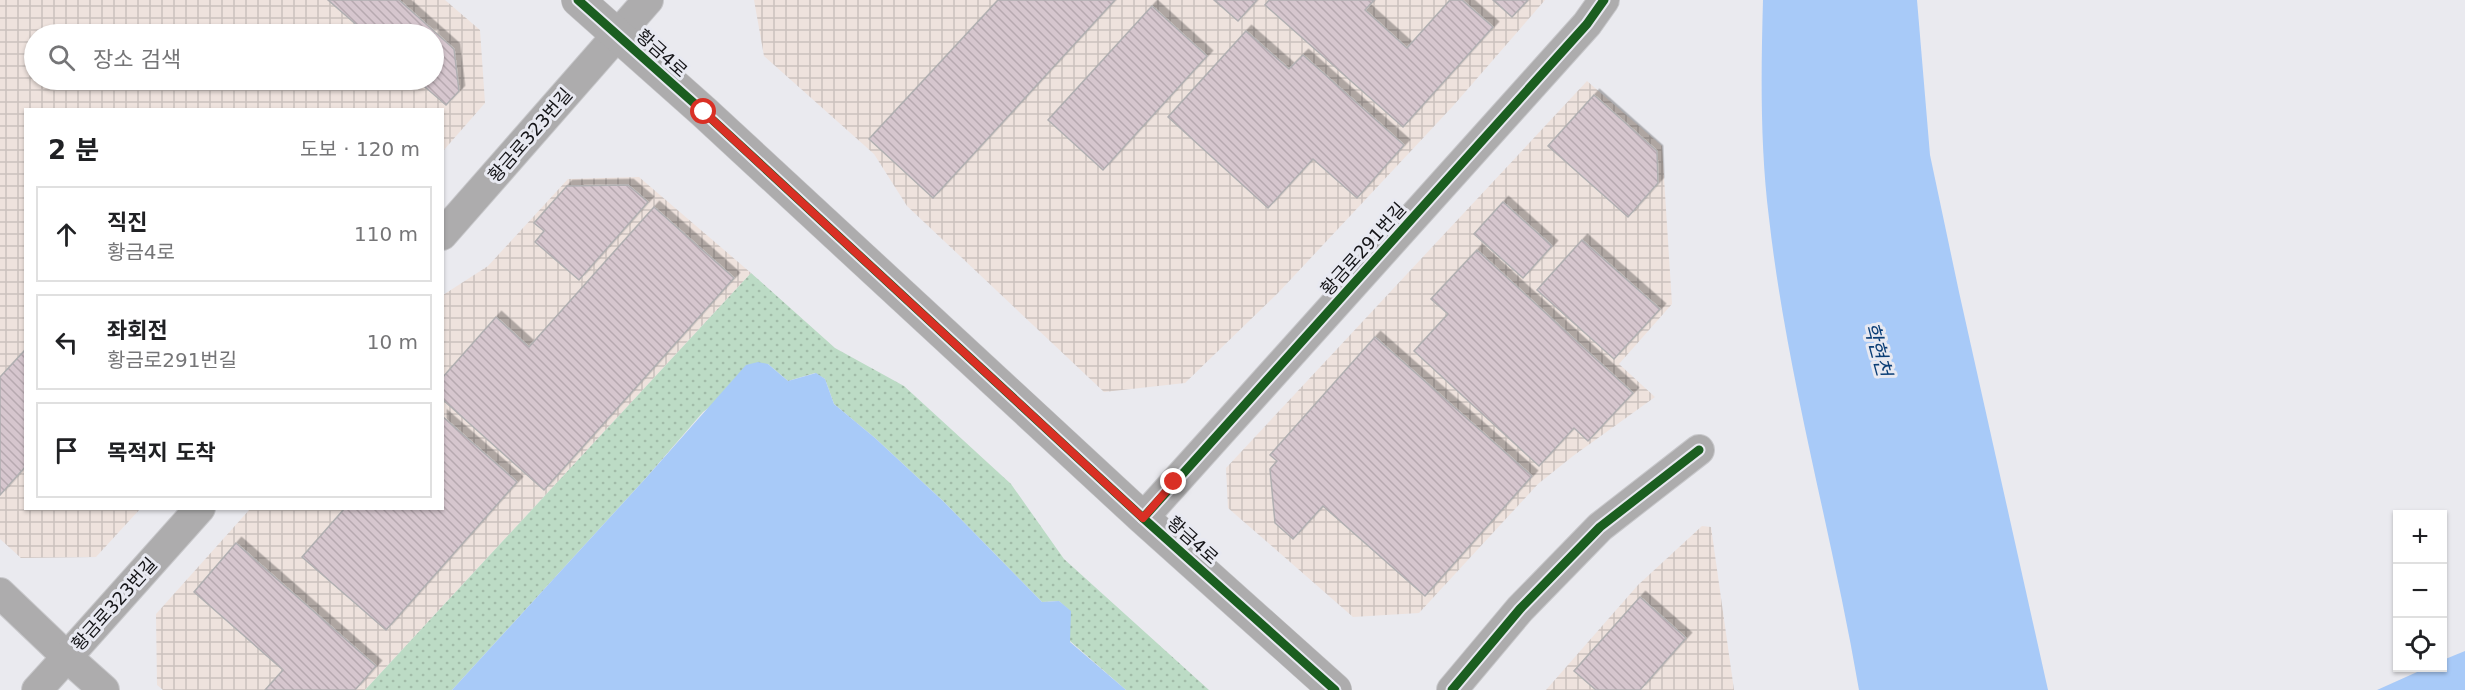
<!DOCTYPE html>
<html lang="ko">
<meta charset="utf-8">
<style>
:root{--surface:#fff;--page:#f6f6f6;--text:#202124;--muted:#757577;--line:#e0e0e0}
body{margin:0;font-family:"DejaVu Sans","Noto Sans KR",sans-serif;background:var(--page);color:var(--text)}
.controls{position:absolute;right:18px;bottom:18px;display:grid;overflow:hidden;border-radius:0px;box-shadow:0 2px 4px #0004}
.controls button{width:54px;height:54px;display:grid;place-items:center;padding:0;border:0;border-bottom:2px solid var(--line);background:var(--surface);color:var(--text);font:30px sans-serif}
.stop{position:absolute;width:18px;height:18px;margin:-14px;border:4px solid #d93025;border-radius:50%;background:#fff}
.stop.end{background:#d93025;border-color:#fff;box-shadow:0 2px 6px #0008}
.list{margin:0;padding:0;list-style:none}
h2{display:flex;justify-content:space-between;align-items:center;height:78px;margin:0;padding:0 24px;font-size:26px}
h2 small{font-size:20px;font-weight:400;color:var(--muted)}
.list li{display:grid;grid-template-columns:39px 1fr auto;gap:18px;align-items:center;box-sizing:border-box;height:96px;margin:0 12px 12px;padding:0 12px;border:2px solid var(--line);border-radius:0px}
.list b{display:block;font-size:22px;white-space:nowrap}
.list p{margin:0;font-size:20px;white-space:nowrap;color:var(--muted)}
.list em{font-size:20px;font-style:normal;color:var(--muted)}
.icon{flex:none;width:33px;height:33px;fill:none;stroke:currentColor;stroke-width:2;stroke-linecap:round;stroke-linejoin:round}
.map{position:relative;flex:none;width:2465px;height:690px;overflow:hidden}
.search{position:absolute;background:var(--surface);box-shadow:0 2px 4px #0004;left:24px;top:24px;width:420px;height:66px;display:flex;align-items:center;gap:15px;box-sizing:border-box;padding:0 21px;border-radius:33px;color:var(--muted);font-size:22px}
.panel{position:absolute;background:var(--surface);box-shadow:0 2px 4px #0004;left:24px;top:108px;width:420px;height:402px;border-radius:0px}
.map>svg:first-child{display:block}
.industrial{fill:url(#industrial-grid);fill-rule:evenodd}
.grass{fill:url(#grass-dots)}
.water{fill:#a8caf8}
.building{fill:url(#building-back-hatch);stroke:#b0afb1;stroke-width:1.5;filter:url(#shadow)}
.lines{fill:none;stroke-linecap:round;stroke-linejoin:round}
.minor-casing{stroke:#c8c8cb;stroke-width:32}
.tertiary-casing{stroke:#c8c8cb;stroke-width:34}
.minor{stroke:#adacad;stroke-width:30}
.tertiary{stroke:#adacad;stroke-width:33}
.cycleway-casing{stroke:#e8e9f1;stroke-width:13}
.cycleway{stroke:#1b5e20;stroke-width:9}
.route{stroke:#d93025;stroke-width:8}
.labels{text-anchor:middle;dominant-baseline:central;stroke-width:6;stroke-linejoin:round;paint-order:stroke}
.street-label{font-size:18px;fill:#131316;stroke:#e8e9f1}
.water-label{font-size:20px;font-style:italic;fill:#0b3e76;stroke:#e8e9f1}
</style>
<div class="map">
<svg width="2465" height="690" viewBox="0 0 2465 690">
<defs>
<pattern id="industrial-grid" width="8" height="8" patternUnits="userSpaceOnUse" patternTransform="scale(1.5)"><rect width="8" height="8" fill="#eee2dd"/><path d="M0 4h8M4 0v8" fill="none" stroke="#cbc1bd"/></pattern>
<pattern id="grass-dots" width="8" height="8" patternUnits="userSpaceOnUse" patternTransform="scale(1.5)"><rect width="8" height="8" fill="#bcdbc5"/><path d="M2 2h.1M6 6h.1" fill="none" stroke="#a1bba8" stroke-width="1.8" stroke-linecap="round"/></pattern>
<pattern id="building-back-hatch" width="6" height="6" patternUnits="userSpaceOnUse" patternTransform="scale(1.5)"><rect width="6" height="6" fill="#d6c6ce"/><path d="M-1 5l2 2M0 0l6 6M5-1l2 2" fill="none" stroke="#b7a9b0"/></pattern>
<filter id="shadow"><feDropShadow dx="5.5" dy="-5.5" stdDeviation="0" flood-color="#0004"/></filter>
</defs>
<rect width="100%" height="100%" fill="#eaeaef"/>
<g class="industrial">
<path d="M0,0H445L480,30L485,103L443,151L442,110H26V508L140,509L96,557L21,558L0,539ZM34,34H434V80H34Z"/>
<path d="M754,0H1545L1453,106L1278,293L1185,383L1104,392L907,206L874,154L764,56Z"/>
<path d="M1587,81L1662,146L1672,304L1619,364L1655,397L1573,456L1538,484L1419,613L1353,617L1228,508L1226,468Z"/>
<path d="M639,177L751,273L365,690H163L157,685L156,614L250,509L442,508L443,295L488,266L568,179Z"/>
<path d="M1702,526L1711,527L1734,690H1546L1638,585Z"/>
</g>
<path class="grass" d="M751,273L835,348L904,386L1011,484L1064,559L1209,690H1126L1070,641V611L1059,601L1042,602L944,502L875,438L834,404L825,379L815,373L788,381L768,364L703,412L645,479L452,690H365Z"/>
<g class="water">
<path d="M1763,0H1917L1930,155L1959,292L2048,690H1859C1832,532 1787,377 1769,218C1760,146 1761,72 1763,0Z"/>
<path d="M758,362L768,364L788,381L816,373L825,379L834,404L875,438L944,502L1042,602L1059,601L1071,611L1070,642L1126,690H452L645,479L746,365Z"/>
<path d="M2465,651V690H2377L2426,668H2442L2443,660Z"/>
</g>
<g class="building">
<path d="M328,0H399L454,49L459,91L446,105L417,80H434V34H367Z"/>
<path d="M998,0H1115L933,198L869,139Z"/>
<path d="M1214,0H1257L1238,21Z"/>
<path d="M1269,0H1374L1365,10L1407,48L1450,0H1462L1493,27L1403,127L1265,5Z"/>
<path d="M1493,0H1528L1512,17Z"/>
<path d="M1152,6L1207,56L1103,170L1048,120Z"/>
<path d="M1246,31L1289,69L1303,55L1404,145L1357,198L1313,159L1268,208L1168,117Z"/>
<path d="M1594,95L1657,151L1658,183L1628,217L1548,146Z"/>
<path d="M628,185L648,202L579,280L535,242L544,231L534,223L567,186Z"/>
<path d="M1503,202L1552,246L1523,278L1474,234Z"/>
<path d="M654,207L734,278L544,490L442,399V378L496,317L529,347Z"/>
<path d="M1582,240L1660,309L1614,359L1537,290Z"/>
<path d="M1477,250L1633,393L1588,441L1574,428L1539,466L1414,351L1448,314L1431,299Z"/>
<path d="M1375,337L1532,476L1425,596L1323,506L1293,539L1275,523L1270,469L1277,461L1270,455Z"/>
<path d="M26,349V466L0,495V377Z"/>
<path d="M442,416L517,482L386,630L302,557L345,508H442Z"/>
<path d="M236,543L376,666L355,690H265L283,670L194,592Z"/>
<path d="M1640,597L1686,638L1640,690H1596L1574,671Z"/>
</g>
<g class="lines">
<defs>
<g id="minor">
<path d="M442,235L648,0"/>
<path d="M1143,518L1587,24L1604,0"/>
<path d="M0,593L67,657L200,508"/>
<path d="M37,690L67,657L104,690"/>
<path d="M1452,690L1520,609L1600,527L1699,450"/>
</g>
<path id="tertiary" d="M578,0L704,112L1143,518L1335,690"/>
</defs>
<use href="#minor" class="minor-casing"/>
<use href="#tertiary" class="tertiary-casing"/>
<use href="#minor" class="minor"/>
<use href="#tertiary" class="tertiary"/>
<defs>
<g id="cycleway">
<path d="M578,0L704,112L1143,518L1335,690"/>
<path d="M1143,518L1587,24L1604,0"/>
<path d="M1452,690L1520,609L1600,527L1699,450"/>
</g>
</defs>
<use href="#cycleway" class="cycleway-casing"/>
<use href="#cycleway" class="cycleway"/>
</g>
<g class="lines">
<path class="route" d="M704,112L1143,518L1174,482"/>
</g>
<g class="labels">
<g class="street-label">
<text transform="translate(662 53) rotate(42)">황금4로</text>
<text transform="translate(530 135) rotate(-49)">황금로323번길</text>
<text transform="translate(1363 249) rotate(-48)">황금로291번길</text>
<text transform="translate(1193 540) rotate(42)">황금4로</text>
<text transform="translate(114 604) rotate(-48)">황금로323번길</text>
</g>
<g class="water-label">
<text transform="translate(1878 349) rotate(75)">학현천</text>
</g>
</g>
</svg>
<div class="controls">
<button>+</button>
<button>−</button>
<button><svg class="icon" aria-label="locate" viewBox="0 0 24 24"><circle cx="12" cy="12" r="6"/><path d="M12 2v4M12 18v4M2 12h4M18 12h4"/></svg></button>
</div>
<div class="stop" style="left:704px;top:112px"></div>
<div class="stop end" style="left:1174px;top:482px"></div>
<div class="search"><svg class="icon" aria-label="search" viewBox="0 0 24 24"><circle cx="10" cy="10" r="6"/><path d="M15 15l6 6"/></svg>장소 검색</div>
<section class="panel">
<h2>2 분<small>도보 · 120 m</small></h2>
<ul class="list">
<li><svg class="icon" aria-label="ahead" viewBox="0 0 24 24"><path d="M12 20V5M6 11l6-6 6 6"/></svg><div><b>직진</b><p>황금4로</p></div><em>110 m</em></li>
<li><svg class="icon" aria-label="left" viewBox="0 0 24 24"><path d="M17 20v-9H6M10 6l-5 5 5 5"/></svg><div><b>좌회전</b><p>황금로291번길</p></div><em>10 m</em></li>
<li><svg class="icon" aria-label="arrive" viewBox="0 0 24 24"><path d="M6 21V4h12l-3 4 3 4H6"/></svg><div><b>목적지 도착</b></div></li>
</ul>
</section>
</div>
